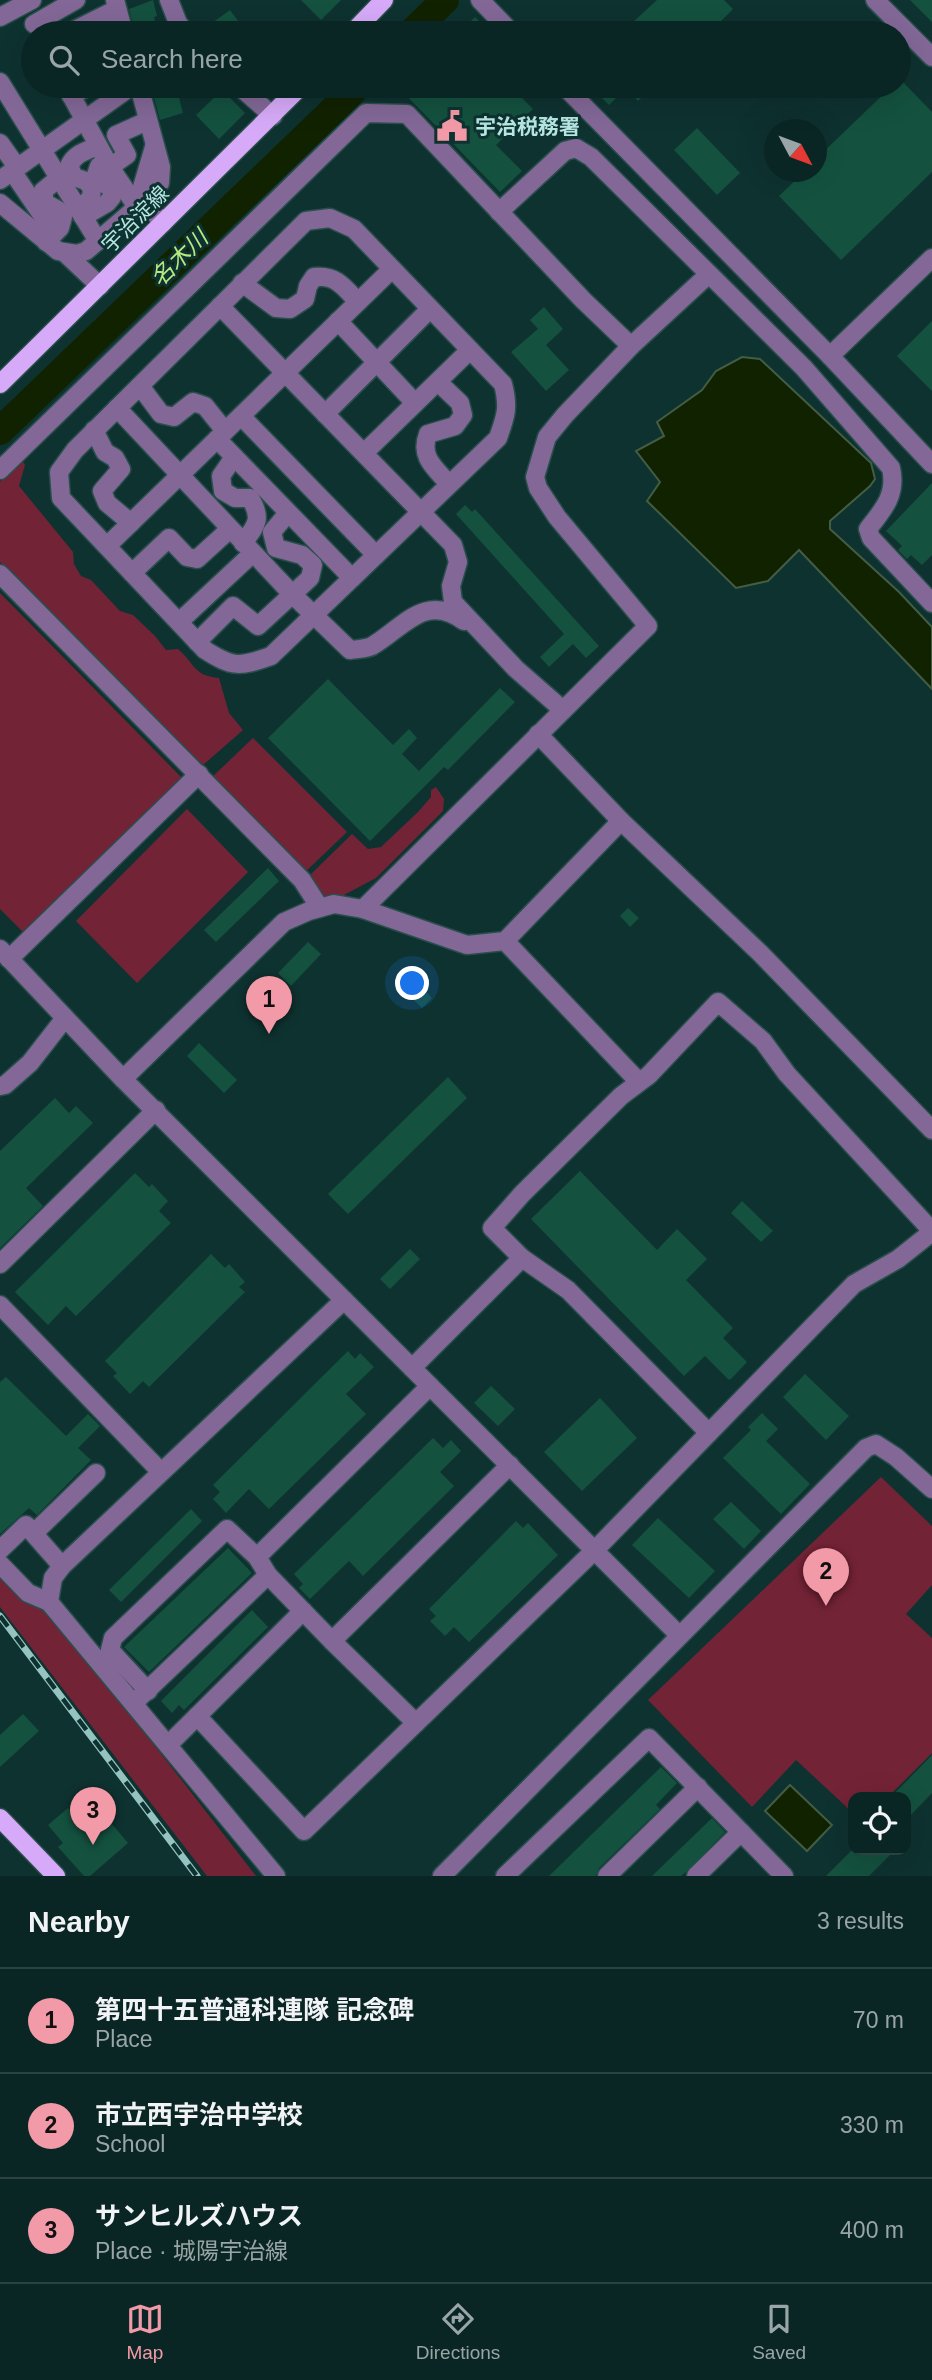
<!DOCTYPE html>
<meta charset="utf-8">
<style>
:root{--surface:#0a2624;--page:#132e2c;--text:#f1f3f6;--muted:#99a5a6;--line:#2a4341;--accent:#f39aa8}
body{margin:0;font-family:Arial,"Noto Sans JP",sans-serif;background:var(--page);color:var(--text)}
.controls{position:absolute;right:21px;bottom:21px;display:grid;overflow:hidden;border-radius:14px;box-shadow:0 7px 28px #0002}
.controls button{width:63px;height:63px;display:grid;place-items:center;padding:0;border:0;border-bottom:2px solid var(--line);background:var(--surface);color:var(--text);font:35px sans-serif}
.compass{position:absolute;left:764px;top:119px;width:63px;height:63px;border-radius:50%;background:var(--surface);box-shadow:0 7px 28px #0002;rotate:131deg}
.you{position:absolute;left:413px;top:984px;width:24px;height:24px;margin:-18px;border:5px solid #fff;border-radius:50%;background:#1a73e8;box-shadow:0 0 0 10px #1a73e833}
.badge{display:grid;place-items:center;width:46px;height:46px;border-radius:50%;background:var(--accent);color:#111;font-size:23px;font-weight:700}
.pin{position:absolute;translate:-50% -58px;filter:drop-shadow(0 2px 4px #0008)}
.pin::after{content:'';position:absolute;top:37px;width:24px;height:21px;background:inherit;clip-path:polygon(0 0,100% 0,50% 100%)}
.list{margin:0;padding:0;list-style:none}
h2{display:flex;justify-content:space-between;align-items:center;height:91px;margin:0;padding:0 28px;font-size:30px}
h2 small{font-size:23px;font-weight:400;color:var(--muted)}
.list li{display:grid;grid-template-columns:46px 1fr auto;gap:21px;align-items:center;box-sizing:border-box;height:105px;padding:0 28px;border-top:2px solid var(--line)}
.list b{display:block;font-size:26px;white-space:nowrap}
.list p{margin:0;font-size:23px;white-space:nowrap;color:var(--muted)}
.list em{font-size:23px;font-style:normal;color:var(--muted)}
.icon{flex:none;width:38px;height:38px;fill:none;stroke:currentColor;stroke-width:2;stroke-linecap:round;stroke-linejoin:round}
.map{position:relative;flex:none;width:932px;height:1876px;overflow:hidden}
.search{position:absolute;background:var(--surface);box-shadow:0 7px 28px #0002;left:21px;right:21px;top:21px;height:77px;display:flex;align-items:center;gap:18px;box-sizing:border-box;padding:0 24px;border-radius:38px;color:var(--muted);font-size:26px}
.sheet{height:406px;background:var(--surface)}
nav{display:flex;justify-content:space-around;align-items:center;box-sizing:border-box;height:98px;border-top:2px solid var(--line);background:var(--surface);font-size:19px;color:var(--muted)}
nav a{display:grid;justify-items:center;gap:4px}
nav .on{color:var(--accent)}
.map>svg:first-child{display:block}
.green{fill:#732336}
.water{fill:#120;stroke:#425d44;stroke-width:2}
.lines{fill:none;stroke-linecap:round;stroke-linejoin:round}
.river{stroke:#120;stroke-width:28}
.building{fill:#14513f}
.minor-casing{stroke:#294f4c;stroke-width:21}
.major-casing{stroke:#294f4c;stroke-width:21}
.minor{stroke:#836897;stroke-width:18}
.major{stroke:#d6aaf8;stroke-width:18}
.rail-casing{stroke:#95c3c0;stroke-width:7}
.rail{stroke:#0e3230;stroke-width:4.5;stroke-dasharray:13;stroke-linecap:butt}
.labels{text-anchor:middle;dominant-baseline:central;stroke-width:6;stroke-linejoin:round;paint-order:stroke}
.poi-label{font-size:21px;font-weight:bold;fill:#b5e6e2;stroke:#0e3230;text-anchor:start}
.street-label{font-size:21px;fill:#b5e6e2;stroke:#0e3230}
.water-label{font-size:23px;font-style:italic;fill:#b7e981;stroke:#0e3230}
</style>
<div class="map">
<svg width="932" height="1876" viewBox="0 0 932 1876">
<rect width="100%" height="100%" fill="#0e3230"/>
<g class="green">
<path d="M21,459L25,465L19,486L73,552L74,564L81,576L91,580L120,611L133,615L155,636L166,650L178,649C195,664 194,676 219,678L229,713L243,730L202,766L0,562V482Z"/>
<path d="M0,593L184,780L26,935L0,909Z"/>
<path d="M253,738L347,832L302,875L210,779Z"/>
<path d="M436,787L444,799L443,811L376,878L342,896H322L309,880L311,874L352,834L368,849L381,847L418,812L431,797V790Z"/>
<path d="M187,809L248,872L137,983L76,921Z"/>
<path d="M881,1477L932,1526V1585L906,1614L932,1638V1753L888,1797H853V1813L796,1760L752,1807L648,1700Z"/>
<path d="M0,1564C93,1661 173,1770 256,1876H207L0,1607Z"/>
</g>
<g class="water">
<path d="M742,357L760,359L871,463L875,479L870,486L830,521V529L899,592L932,627V689L799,550L768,581L736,588L647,501L660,482L636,451L664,436L657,422L702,390L716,371Z"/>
<path d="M790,1785L832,1825L807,1851L765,1811Z"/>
</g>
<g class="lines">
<g class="river">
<path d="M411,33L445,0"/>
<path d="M0,431L358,86"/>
</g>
</g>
<g class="building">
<path d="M153,0L157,16L154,17L156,26L148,28L149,33H135L129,9Z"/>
<path d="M301,0H341L321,20Z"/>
<path d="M657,0H724L733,9L709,33H699L689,24L680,33H642L632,23Z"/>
<path d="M910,0H932V22Z"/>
<path d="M230,10L244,29L237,33H198Z"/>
<path d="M475,17L491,33H459Z"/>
<path d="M900,79L932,112V172L841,260L779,196L804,172H816V159L892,86H899Z"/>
<path d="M151,86H176L183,113L160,120Z"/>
<path d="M397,86H510L533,109L496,145L522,171L500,192Z"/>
<path d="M590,86H653L638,101L626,88L609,105Z"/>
<path d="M222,90L245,113L219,139L196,115Z"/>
<path d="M697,128L740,173L717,195L674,150Z"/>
<path d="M544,307L563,329L546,345L569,370L546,391L511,352L538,329L530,320Z"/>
<path d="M932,321V391L897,356Z"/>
<path d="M932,483V555L922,565L911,555L907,559L898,550L902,546L886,531Z"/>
<path d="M465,505L472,512L475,509L599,646L586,658L573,644L549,667L540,657L564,634L456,514Z"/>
<path d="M328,679L393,745L409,729L417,738L402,754L419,771L500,688L515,702L448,770L444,767L370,841L268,738Z"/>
<path d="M268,868L279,881L216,942L204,930Z"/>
<path d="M628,908L639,918L630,927L620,916Z"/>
<path d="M308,942L321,954L291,986L278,973Z"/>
<path d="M423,988L432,998L422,1008L412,998Z"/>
<path d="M199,1043L237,1080L224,1093L187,1056Z"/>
<path d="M448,1077L467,1098L348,1214L328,1194Z"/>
<path d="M55,1098L69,1113L76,1106L93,1123L26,1188L43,1206L0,1248V1151Z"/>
<path d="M580,1171L657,1250L677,1229L707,1259L686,1280L733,1328L723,1338L747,1362L732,1378L729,1380L705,1356L684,1376L531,1219Z"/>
<path d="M135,1173L149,1187L152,1184L168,1201L159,1211L171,1223L76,1316L66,1306L48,1325L15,1292Z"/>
<path d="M742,1201L773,1231L761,1242L731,1213Z"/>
<path d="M410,1249L420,1259L390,1289L380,1279Z"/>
<path d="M211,1254L225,1268L229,1264L245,1282L239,1287L245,1292L149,1387L143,1381L130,1394L113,1376L117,1373L105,1361Z"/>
<path d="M348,1351L355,1359L360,1353L374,1367L346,1394L366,1414L269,1509L249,1489L226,1513L213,1499L220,1492L213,1485Z"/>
<path d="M805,1374L849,1416L826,1440L783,1397Z"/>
<path d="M6,1377L66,1436L88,1414L100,1426L78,1448L91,1460L37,1515L29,1508L0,1534V1382Z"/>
<path d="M491,1386L515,1409L498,1426L474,1403Z"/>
<path d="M600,1398L637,1438L582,1491L544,1452Z"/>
<path d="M762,1413L778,1429L766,1441L810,1484L781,1514L723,1458L751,1430L748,1427Z"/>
<path d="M433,1438L443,1448L451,1440L461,1451L440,1472L454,1486L363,1576L349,1561L310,1599L299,1588L303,1584L294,1574Z"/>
<path d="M731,1502L761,1531L744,1549L713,1519Z"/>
<path d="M191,1509L202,1521L121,1602L109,1590Z"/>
<path d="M658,1518L715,1571L689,1598L632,1545Z"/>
<path d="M516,1521L523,1528L528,1523L558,1555L469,1642L454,1627L445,1636L430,1621L436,1616L429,1609Z"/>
<path d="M228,1548L252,1573L149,1672L124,1647Z"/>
<path d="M252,1610L268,1627L184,1710L179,1705L172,1713L161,1701Z"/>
<path d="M23,1714L39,1731L0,1767V1735Z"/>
<path d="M932,1755V1793L906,1820V1797H891Z"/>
<path d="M661,1767L677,1783L656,1805L660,1809L599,1868L596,1876H549Z"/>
<path d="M74,1807L87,1823L101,1811L128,1843L90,1876H84L58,1847L63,1843L48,1825L68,1808L70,1810Z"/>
<path d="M712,1818L725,1832L686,1872L681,1876H652Z"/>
<path d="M852,1850H895L869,1876H826Z"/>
</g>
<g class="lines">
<defs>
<g id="minor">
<path d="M115,0L124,33"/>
<path d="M169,0L178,23L186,33"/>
<path d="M480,0L512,33"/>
<path d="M875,0L932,57"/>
<path d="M0,17L32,0"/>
<path d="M34,24L76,0"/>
<path d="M69,33L117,9"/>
<path d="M104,33L121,24"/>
<path d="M0,82L98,241"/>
<path d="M66,86L110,167L137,207"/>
<path d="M239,86L273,116"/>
<path d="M564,86L830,356L932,464"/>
<path d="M71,96L89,86"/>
<path d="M0,143L17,167"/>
<path d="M110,167L127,155L116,135L147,121"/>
<path d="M12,171L46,221L35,232"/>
<path d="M0,180L132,86"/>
<path d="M143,200L163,223"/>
<path d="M0,203L58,251L77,254L86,251L137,207L160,183L161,167L139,86"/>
<path d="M137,204L154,147"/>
<path d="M78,209L91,198L92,188L86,181L74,177L69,166C75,153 86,151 98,146"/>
<path d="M499,212L565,151L576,148L591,157L804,368L891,468C897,494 884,509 868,529L871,538L932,603"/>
<path d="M83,217L107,203L112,197L111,187L100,182L96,175L99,166L107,162"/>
<path d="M330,218L354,229L503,384C509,407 506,416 498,438L271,656C240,667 233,668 205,650L61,498L59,472L75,450L306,221Z"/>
<path d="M46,242L60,228L63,217L58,210L45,203L43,191L59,178"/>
<path d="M66,254L100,286"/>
<path d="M242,283L276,308L290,309L305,299L308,286L314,277C337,275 344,287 358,302"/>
<path d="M220,306L453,545L458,562L451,586L453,602L516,669L563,710"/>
<path d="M338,321L415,403"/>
<path d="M830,356L932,258"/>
<path d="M438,382L460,403L463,415L455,426L428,434C419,457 435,468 449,484"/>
<path d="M140,386L161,414L174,417L193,402L205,406L225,431"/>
<path d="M117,408L292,594L350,650C357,649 366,649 372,646C403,628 425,592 464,621"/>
<path d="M325,414L430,309"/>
<path d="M241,416L376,555"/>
<path d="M94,430L105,452L115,458L121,469L102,491L107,503L131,523"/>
<path d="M217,439L352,578"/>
<path d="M364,453L470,350"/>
<path d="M234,457L221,476L223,491L235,498H250C263,519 256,526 243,543"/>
<path d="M0,470L366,113L407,114L583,300L631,346"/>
<path d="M107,546L392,269"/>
<path d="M132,573L169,538L187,557L197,559L230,529"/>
<path d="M0,574L302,880L320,908"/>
<path d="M179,622L253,553"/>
<path d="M197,642L233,606L258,626L310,578L313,565L302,555L276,548L272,532L288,513"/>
<path d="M538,734L621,821L760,953L932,1130"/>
<path d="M363,909L648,626L557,517L538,488L535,477L547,437L565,415L631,346L709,274"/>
<path d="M505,941L639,1082"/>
<path d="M0,949L123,1079L679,1635"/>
<path d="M9,959L199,774"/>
<path d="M123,1079L284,922L309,911L334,904L363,909L467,945L505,941L621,821"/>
<path d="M0,1086L5,1085L30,1063L65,1018"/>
<path d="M0,1264L156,1110"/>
<path d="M0,1305L161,1472"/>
<path d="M412,1368L522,1258"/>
<path d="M709,1433L568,1290L522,1258L492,1228L522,1194L621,1096L649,1075L718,1002L763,1041L787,1074L932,1231"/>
<path d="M34,1533L96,1473"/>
<path d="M0,1550L26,1525L62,1566"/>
<path d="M257,1557L430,1386"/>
<path d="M0,1564L28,1593L49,1602"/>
<path d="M332,1641L510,1465"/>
<path d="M148,1691L110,1650L113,1638L227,1529L257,1557L268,1575L332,1641L416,1723L595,1550L854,1284L898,1259L932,1232"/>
<path d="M139,1698L268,1575"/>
<path d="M197,1716L304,1831L416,1723"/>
<path d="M168,1745L303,1611"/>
<path d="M276,1876L49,1602L53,1578L62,1566L344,1300"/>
<path d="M442,1876L866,1448L876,1444L896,1457L932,1489"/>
<path d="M505,1876L649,1738L784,1876"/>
<path d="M607,1876L698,1787"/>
<path d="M696,1876L741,1832"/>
</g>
<g id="major">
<path d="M352,33L384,0"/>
<path d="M0,384L301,86"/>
<path d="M0,1818L56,1876"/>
</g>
</defs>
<use href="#minor" class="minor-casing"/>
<use href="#major" class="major-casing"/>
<use href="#minor" class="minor"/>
<use href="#major" class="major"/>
<defs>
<path id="rail" d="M0,1616L197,1876"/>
</defs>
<use href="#rail" class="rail-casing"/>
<use href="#rail" class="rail"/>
</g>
<defs>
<symbol id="civic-bare" viewBox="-9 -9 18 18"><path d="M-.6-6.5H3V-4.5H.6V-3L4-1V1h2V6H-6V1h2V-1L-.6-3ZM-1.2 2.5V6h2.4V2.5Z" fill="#f39aa8" stroke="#0e3230" stroke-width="2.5" paint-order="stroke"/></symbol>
</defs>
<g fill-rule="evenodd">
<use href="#civic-bare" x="430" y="104" width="44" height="44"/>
</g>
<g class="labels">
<g class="poi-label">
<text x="475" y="126">宇治税務署</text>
</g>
<g class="street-label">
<text transform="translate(135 219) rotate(-45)">宇治淀線</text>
</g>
<g class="water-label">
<text transform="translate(179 258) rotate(-44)">名木川</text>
</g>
</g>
</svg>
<div class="controls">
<button><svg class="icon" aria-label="locate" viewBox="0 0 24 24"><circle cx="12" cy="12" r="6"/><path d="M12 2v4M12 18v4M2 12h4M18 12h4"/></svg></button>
</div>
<svg class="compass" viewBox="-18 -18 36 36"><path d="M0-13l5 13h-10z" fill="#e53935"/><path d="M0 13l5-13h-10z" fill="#99a5a6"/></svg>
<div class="you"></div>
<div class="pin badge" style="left:269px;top:1034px">1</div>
<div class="pin badge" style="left:826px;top:1606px">2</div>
<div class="pin badge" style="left:93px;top:1845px">3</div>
<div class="search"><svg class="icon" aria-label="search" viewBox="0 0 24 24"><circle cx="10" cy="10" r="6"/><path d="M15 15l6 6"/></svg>Search here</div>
</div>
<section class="sheet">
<h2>Nearby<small>3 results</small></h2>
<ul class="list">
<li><span class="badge">1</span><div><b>第四十五普通科連隊 記念碑</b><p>Place</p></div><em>70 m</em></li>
<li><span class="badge">2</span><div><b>市立西宇治中学校</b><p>School</p></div><em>330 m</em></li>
<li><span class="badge">3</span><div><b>サンヒルズハウス</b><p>Place · 城陽宇治線</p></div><em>400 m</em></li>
</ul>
</section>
<nav>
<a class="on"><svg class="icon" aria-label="map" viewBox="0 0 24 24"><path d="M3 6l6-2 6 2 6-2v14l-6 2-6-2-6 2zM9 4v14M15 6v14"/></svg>Map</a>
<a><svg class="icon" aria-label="directions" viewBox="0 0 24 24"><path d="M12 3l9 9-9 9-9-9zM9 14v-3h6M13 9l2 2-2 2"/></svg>Directions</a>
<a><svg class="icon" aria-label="saved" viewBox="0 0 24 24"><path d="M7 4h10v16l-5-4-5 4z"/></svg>Saved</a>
</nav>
